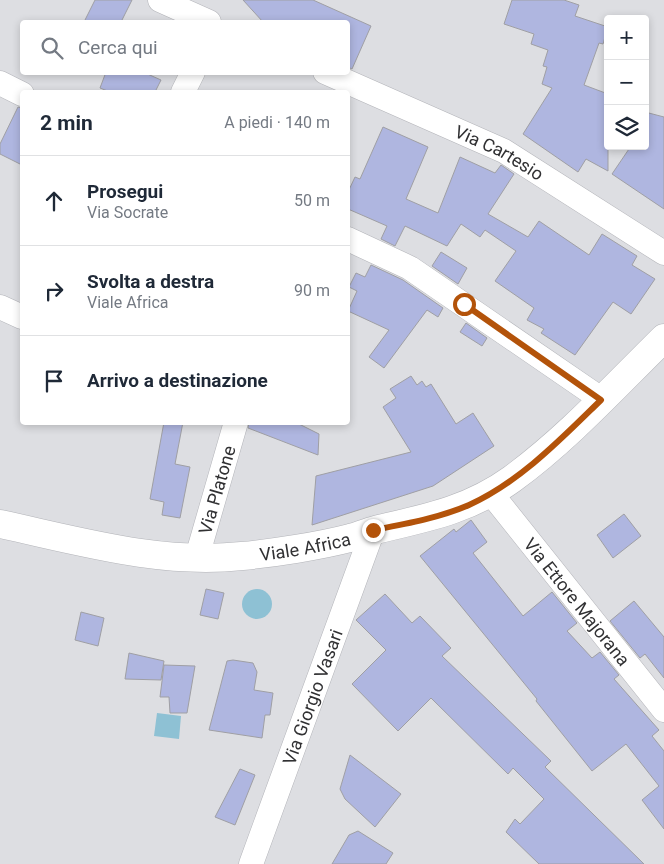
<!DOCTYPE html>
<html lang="it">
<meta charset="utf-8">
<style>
:root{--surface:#fff;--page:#f2f2f3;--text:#1f2937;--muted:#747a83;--line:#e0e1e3}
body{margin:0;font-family:Roboto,sans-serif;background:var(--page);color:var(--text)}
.controls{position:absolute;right:15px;top:15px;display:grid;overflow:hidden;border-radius:5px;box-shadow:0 2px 8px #0003}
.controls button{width:45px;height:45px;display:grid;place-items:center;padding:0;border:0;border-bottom:1px solid var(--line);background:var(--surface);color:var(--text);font:25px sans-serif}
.stop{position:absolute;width:15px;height:15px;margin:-11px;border:4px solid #b3530a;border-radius:50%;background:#fff}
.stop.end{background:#b3530a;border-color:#fff;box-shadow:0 1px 5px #0008}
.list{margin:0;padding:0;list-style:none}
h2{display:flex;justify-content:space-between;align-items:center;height:65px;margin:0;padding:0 20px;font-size:21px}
h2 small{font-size:16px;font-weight:400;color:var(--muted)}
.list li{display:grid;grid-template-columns:32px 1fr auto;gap:15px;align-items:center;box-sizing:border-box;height:90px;padding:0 20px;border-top:1px solid var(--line)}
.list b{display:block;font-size:19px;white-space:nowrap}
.list p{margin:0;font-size:16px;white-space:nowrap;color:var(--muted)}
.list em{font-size:16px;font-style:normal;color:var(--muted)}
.icon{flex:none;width:28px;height:28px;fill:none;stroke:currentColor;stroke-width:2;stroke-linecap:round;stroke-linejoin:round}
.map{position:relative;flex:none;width:664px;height:864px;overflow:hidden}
.search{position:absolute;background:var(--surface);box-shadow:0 2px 8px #0003;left:20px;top:20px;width:330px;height:55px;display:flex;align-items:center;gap:12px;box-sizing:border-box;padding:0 18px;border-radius:5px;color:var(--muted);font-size:19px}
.panel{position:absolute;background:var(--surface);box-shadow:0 2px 8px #0003;left:20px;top:90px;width:330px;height:335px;border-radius:5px}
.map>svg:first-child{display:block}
.water{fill:#8ec1d4}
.building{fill:#afb6e0;stroke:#9f9fa4}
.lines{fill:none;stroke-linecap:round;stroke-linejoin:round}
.street-casing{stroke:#b3b4b9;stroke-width:25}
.secondary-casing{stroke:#b3b4b9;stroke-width:29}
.street{stroke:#fff;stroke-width:24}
.secondary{stroke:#fff;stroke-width:28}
.route{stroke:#b3530a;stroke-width:6}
.labels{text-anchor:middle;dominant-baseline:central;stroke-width:4;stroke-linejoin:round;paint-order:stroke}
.street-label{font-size:18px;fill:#313133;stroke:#fff}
</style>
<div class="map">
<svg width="664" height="864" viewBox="0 0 664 864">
<rect width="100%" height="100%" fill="#dddee2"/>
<g class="water">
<circle cx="257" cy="604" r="15"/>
<path d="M157,713L181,716L179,739L154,736Z"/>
</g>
<g class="building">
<path d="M95,0H132L121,22H84Z"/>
<path d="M243,0H313L371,26L352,69L348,67V22H263Z"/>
<path d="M512,0H564L579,5L575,16L608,27L603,44L599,43L584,85L608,94V171L586,159L578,172L523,134L552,88L542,84L547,67L543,66L548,50L531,44L534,34L504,24Z"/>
<path d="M106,72H143L161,80L155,92H110L100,88Z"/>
<path d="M18,107L22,108V165L0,154V144Z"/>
<path d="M645,112L664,117V209L612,174L631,146H645Z"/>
<path d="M383,127L428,147L406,199L438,213L460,157L495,173L501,165L514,174L488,214L528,237L539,221L589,255L602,234L637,256L632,265L655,279L631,314L613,302L575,355L541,333L544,329L527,320L534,308L495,281L516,251L485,230L480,237L461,224L447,246L405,226L395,246L381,239L387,226L348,209V192L355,177L360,179Z"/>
<path d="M441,252L467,268L458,284L432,266Z"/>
<path d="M371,265L403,280L443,308L438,317L427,310L384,368L369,357L389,330L348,311L357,291L349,287L356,273L365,277Z"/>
<path d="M466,323L487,338L482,346L460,332Z"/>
<path d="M411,376L417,385L422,381L426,387L431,384L456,424L473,413L494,446L433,486L312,525L316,476L411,452L383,407L396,398L390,389Z"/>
<path d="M164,422H183L175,464L190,467L180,518L162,515L164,502L150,499Z"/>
<path d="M249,422H295L319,434L318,455L248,428Z"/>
<path d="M624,514L641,536L613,558L597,535Z"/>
<path d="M471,520L487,542L473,553L523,616L552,592L577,623L567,631L592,658L600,652L619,675L614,679L659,730L652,736L664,751V829L642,800L659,786L626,744L592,771L536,701L537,699L420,556L454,529L456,532Z"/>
<path d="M206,589L224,593L218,619L200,615Z"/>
<path d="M385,594L412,623L420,616L451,648L442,656L551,761L545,767L644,864H539L506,832L515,819L520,824L544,799L513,768L508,774L431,698L398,731L352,684L386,650L356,620Z"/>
<path d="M634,601L664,637V678L645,654L640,658L610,621Z"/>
<path d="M81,612L104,618L98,646L75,640Z"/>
<path d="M129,653L164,661L161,680L125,679Z"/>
<path d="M233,660L253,663L257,672L254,690L273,693L270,715H265L262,738L209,730L227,661Z"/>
<path d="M164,665L195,666L187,713H170L169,697H160Z"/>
<path d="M350,755L401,794L375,827L345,799L340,789Z"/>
<path d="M240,769L255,775L235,825L215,817Z"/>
<path d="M358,831L393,853L386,864H332L349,835Z"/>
</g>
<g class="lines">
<defs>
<g id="street">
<path d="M160,0L209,22"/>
<path id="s1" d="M325,72L504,151L664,253"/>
<path d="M0,83L22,94"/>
<path d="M183,92L193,72"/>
<path d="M348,239L410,268L601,399"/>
<path d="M0,307L22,317"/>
<path id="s2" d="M490,492L664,710"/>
<path id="s3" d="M197,557L236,422"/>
<path id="s4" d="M251,864L373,530"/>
</g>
<g id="secondary">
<path id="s5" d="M0,524C79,541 161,565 242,556C274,553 319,546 350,538C359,536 367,532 375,530C426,518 469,510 512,479C568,438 615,386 664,338"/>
</g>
</defs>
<use href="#street" class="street-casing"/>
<use href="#secondary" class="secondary-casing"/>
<use href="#street" class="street"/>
<use href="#secondary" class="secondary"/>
</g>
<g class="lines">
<path class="route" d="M373,530C405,524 439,518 469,505C520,482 562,438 601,400L464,304"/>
</g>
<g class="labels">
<g class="street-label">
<text stroke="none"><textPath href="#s1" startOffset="192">Via Cartesio</textPath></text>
<text stroke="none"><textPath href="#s3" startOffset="70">Via Platone</textPath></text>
<text stroke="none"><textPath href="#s5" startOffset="309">Viale Africa</textPath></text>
<text stroke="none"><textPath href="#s2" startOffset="140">Via Ettore Majorana</textPath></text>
<text stroke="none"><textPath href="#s4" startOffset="178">Via Giorgio Vasari</textPath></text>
</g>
</g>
</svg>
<div class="controls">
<button>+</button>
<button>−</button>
<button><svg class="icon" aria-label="layers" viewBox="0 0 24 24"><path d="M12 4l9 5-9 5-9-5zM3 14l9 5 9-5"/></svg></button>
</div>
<div class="stop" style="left:464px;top:304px"></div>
<div class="stop end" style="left:373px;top:530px"></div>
<div class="search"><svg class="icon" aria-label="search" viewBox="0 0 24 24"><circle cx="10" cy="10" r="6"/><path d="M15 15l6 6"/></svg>Cerca qui</div>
<section class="panel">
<h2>2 min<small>A piedi · 140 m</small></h2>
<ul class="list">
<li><svg class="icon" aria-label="ahead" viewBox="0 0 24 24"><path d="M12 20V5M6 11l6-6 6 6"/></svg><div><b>Prosegui</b><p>Via Socrate</p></div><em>50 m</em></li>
<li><svg class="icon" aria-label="right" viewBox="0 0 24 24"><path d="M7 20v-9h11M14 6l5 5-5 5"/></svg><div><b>Svolta a destra</b><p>Viale Africa</p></div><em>90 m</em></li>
<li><svg class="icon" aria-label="arrive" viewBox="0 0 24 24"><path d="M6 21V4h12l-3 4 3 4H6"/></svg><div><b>Arrivo a destinazione</b></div></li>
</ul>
</section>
</div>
